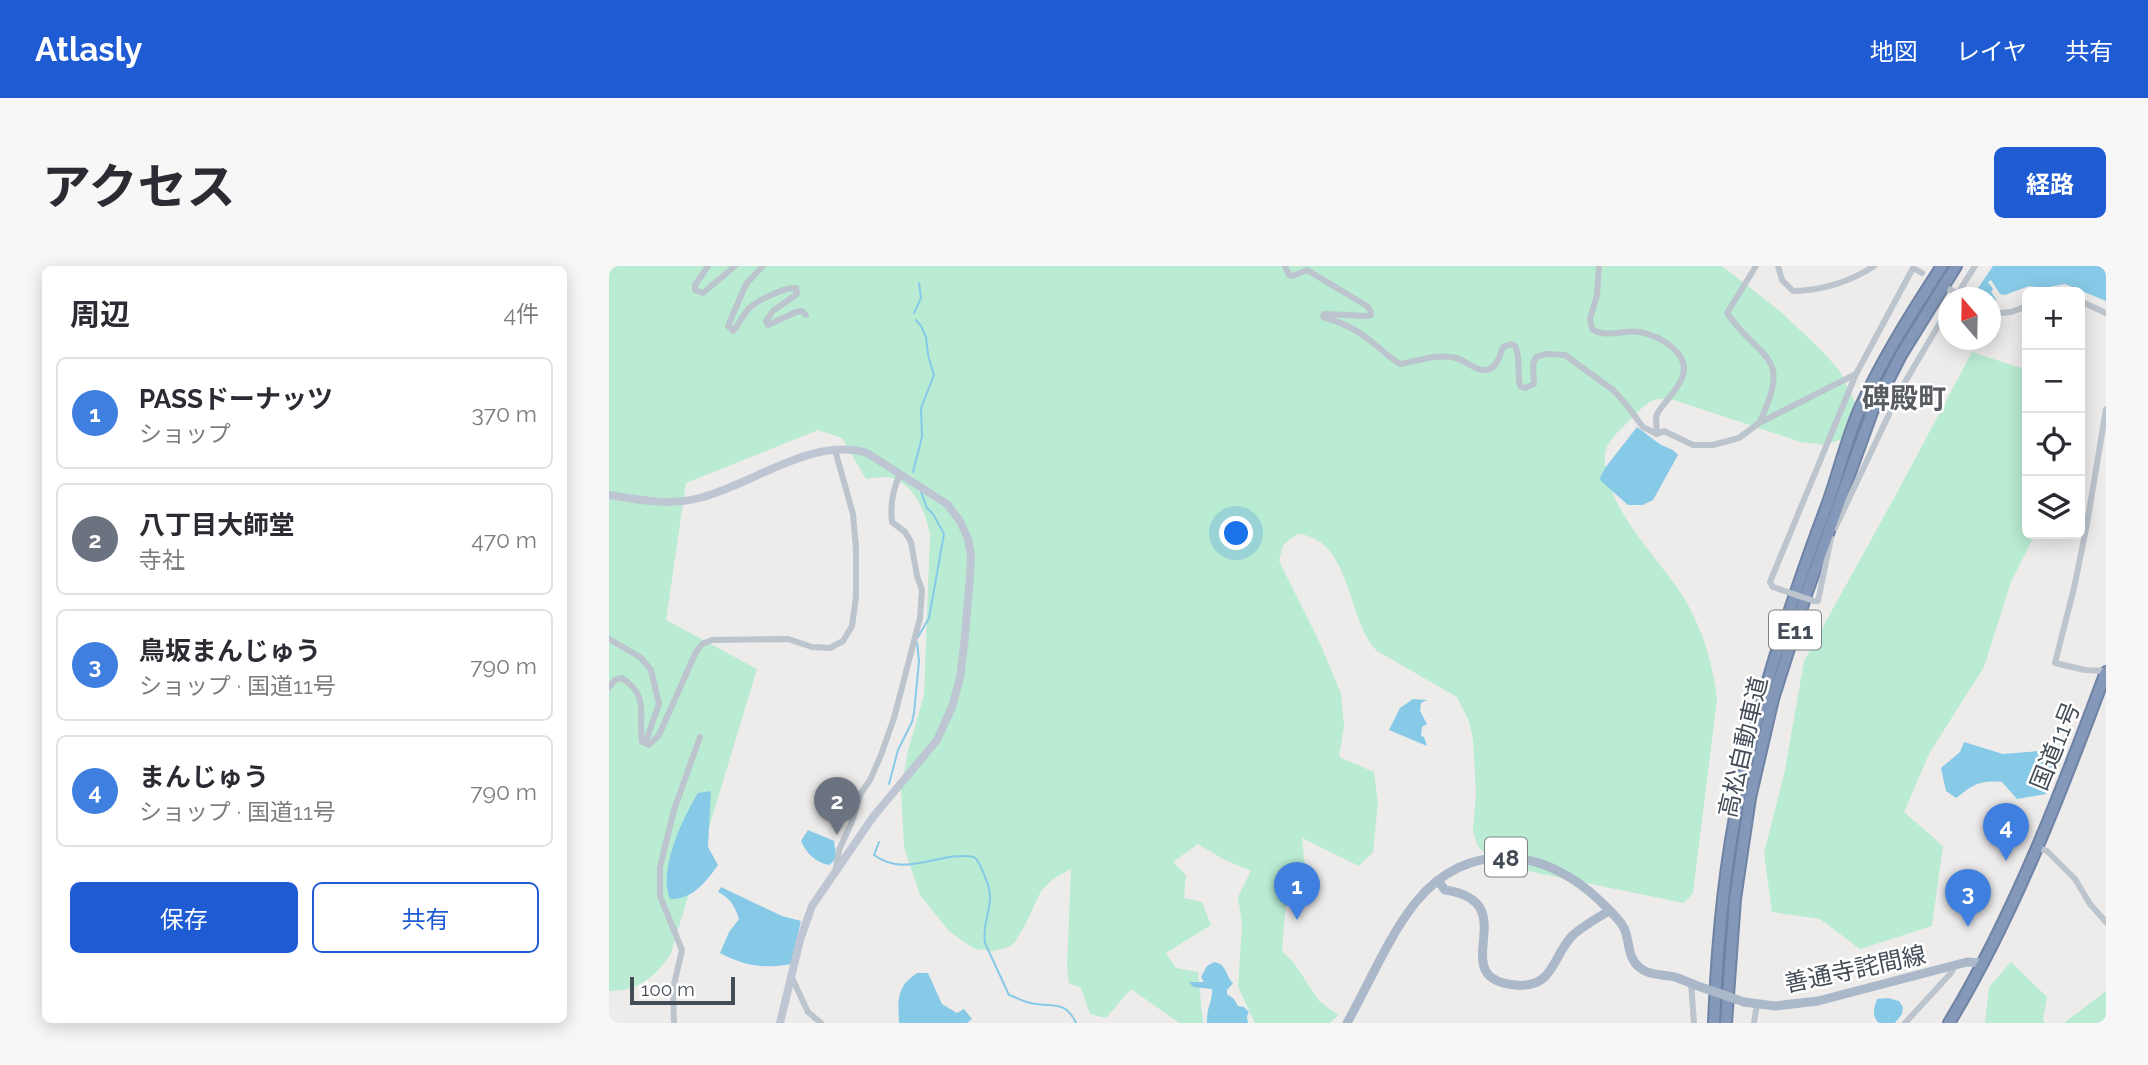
<!DOCTYPE html>
<html lang="ja">
<meta charset="utf-8">
<style>
:root{--surface:#fff;--page:#f7f7f7;--text:#2b2b33;--muted:#7c7c81;--line:#e1e1e2;--accent:#1f5cd4}
body{margin:0;font-family:Raleway,"Noto Sans JP",sans-serif;background:var(--page);color:var(--text)}
.controls{position:absolute;right:21px;top:21px;display:grid;overflow:hidden;border-radius:10px;box-shadow:0 4px 18px #0003}
.controls button{width:63px;height:63px;display:grid;place-items:center;padding:0;border:0;border-bottom:2px solid var(--line);background:var(--surface);color:var(--text);font:35px sans-serif}
.compass{position:absolute;left:1329px;top:21px;width:63px;height:63px;border-radius:50%;background:var(--surface);box-shadow:0 4px 18px #0003;rotate:340deg}
.scale{position:absolute;left:21px;bottom:18px;width:105px;box-sizing:border-box;padding-left:7px;border:4px solid #444d57;border-top:0;font-size:19px;line-height:24px;white-space:nowrap;color:#444d57;-webkit-text-stroke:5px #fff;paint-order:stroke}
.you{position:absolute;left:628px;top:268px;width:24px;height:24px;margin:-18px;border:5px solid #fff;border-radius:50%;background:#1a73e8;box-shadow:0 0 0 10px #1a73e833}
.badge{display:grid;place-items:center;width:46px;height:46px;border-radius:50%;background:var(--accent);color:#fff;font-size:23px;font-weight:700}
.pin{position:absolute;translate:-50% -58px;filter:drop-shadow(0 2px 4px #0008)}
.pin::after{content:'';position:absolute;top:37px;width:24px;height:21px;background:inherit;clip-path:polygon(0 0,100% 0,50% 100%)}
.list{margin:0;padding:0;list-style:none}
h2{display:flex;justify-content:space-between;align-items:center;height:91px;margin:0;padding:0 28px;font-size:30px}
h2 small{font-size:23px;font-weight:400;color:var(--muted)}
.list li{display:grid;grid-template-columns:46px 1fr auto;gap:21px;align-items:center;box-sizing:border-box;height:112px;margin:0 14px 14px;padding:0 14px;border:2px solid var(--line);border-radius:10px}
.list b{display:block;font-size:26px;white-space:nowrap}
.list p{margin:0;font-size:23px;white-space:nowrap;color:var(--muted)}
.list em{font-size:23px;font-style:normal;color:var(--muted)}
.actions{display:flex;gap:14px;padding:21px 28px}
.actions a{flex:1;padding:16px 0;border:2px solid var(--accent);border-radius:10px;text-align:center;font-size:24px;color:var(--accent)}
.actions .main{background:var(--accent);color:#fff}
.icon{flex:none;width:38px;height:38px;fill:none;stroke:currentColor;stroke-width:2;stroke-linecap:round;stroke-linejoin:round}
.map{position:relative;flex:none;width:1497px;height:757px;overflow:hidden;border-radius:10px}
header{display:flex;align-items:center;gap:42px;box-sizing:border-box;height:98px;padding:0 35px;background:var(--accent);color:#fff}
header strong{font-size:33px}
nav{display:flex;gap:38px;margin-inline-start:auto;font-size:24px}
.intro{display:flex;align-items:center;justify-content:space-between;box-sizing:border-box;height:168px;padding:0 42px}
h1{margin:0;font-size:49px}
.button{padding:18px 32px;border-radius:10px;background:var(--accent);color:#fff;font-size:24px;font-weight:700}
main{display:flex;gap:42px;padding:0 42px}
aside{flex:1;background:var(--surface);border-radius:10px;box-shadow:0 4px 18px #0003}
.map>svg:first-child{display:block}
.green{fill:#b9ecd2}
.water{fill:#87cae7}
.lines{fill:none;stroke-linecap:round;stroke-linejoin:round}
.stream{stroke:#87cae7;stroke-width:2}
.highway-casing{stroke:#6f83a5;stroke-width:14}
.street{stroke:#bcc4cd;stroke-width:6}
.secondary{stroke:#bec6d4;stroke-width:8}
.primary{stroke:#abb8ca;stroke-width:9}
.highway{stroke:#8498b9;stroke-width:10}
.street-bridge{stroke:#bcc4cd;stroke-width:6}
.primary-bridge{stroke:#abb8ca;stroke-width:9}
.labels{text-anchor:middle;dominant-baseline:central;stroke-width:5;stroke-linejoin:round;paint-order:stroke}
.shield{fill:#fff;stroke:#7c8289;stroke-width:2}
.shield-label{font-size:23px;font-weight:bold;fill:#444d57}
.street-label{font-size:24px;fill:#444d57;stroke:#fff}
.quarter-label{font-size:28px;font-weight:bold;fill:#585b60;stroke:#fff}
</style>
<header>
<strong>Atlasly</strong>
<nav><a>地図</a><a>レイヤ</a><a>共有</a></nav>
</header>
<div class="intro"><h1>アクセス</h1><a class="button">経路</a></div>
<main>
<aside>
<h2>周辺<small>4件</small></h2>
<ul class="list">
<li><span class="badge" style="background:#3f7fe0">1</span><div><b>PASSドーナッツ</b><p>ショップ</p></div><em>370 m</em></li>
<li><span class="badge" style="background:#6b7280">2</span><div><b>八丁目大師堂</b><p>寺社</p></div><em>470 m</em></li>
<li><span class="badge" style="background:#3f7fe0">3</span><div><b>鳥坂まんじゅう</b><p>ショップ · 国道11号</p></div><em>790 m</em></li>
<li><span class="badge" style="background:#3f7fe0">4</span><div><b>まんじゅう</b><p>ショップ · 国道11号</p></div><em>790 m</em></li>
</ul>
<div class="actions"><a class="main">保存</a><a>共有</a></div>
</aside>
<div class="map">
<svg width="1497" height="757" viewBox="0 0 1497 757">
<rect width="100%" height="100%" fill="#eeebeb"/>
<g class="green">
<path d="M0,0H1113L1172,46L1213,85L1230,104L1250,144L1239,171L1216,179L1192,176L1065,134C1044,130 1039,136 1024,151C1014,162 997,174 996,189C993,239 1050,292 1075,332C1093,362 1104,397 1108,433L1084,627L1075,637L890,599L878,590L868,579L864,564L867,527L864,474L860,455L848,431L768,385C737,353 743,272 688,268L674,279L670,295L710,375L732,427L735,460L730,491L765,506L769,536L764,586L750,600L693,572L696,602L677,637L673,685L685,697L710,735L729,749L721,757H646L629,721L633,658L629,631L642,605L614,593L589,578L564,596L577,609L575,632L593,636L602,659L557,687L567,702L589,706L594,757H570L522,723L497,752L481,748L472,722L460,717L458,700L462,603L444,613L432,625L416,659L406,676L400,681L385,685L366,683L355,676L340,665L311,629L295,581L292,523L299,485L315,429L321,269C317,247 307,222 286,213C278,209 266,212 257,213L233,172L209,164L77,217L57,354L148,403L62,687C47,711 29,725 0,725Z"/>
<path d="M1363,86L1418,104V268H1426L1402,316L1375,401L1321,486L1295,546L1334,580L1323,660L1251,683L1211,653L1163,646L1155,587L1176,504L1195,395L1289,225Z"/>
<path d="M1402,696L1438,731L1434,754L1436,757H1376L1380,721Z"/>
<path d="M1497,725V757H1455Z"/>
</g>
<g class="water">
<path d="M1384,0H1497V35L1456,18L1434,22L1420,20L1396,29L1391,28L1382,14L1379,16L1384,23L1382,26L1387,33L1386,38H1382L1381,32L1367,31L1365,28Z"/>
<path d="M1028,161C1035,166 1041,171 1048,176C1055,182 1063,181 1069,189L1044,234L1034,239H1019L992,215L991,212L996,202Z"/>
<path d="M804,433L818,434L812,437L811,445L818,458L813,461L812,470L815,471L818,480L780,464L791,442Z"/>
<path d="M1355,476L1394,488L1455,483L1437,528L1408,533L1393,516C1371,514 1365,518 1347,532L1337,525L1332,502L1351,486Z"/>
<path d="M102,525L99,581L109,599C97,616 83,634 61,633C49,604 73,553 89,527Z"/>
<path d="M199,564L225,575C226,585 230,593 220,599C206,596 198,588 192,575Z"/>
<path d="M112,621L173,650L192,655L182,698C155,703 136,700 111,687L120,666L130,653C126,640 121,632 109,626Z"/>
<path d="M605,696C618,698 616,709 624,717L618,724V728L625,733L629,740L635,741L640,746L638,750L639,757H598C597,742 604,735 603,723L584,721L580,716H595L592,711L598,700Z"/>
<path d="M308,707H319L333,738L348,747L355,743L363,753L358,757H290C289,734 287,721 308,707Z"/>
<path d="M1279,732L1290,735L1294,741L1293,748L1286,757H1270C1262,750 1265,741 1268,733Z"/>
</g>
<g class="lines">
<g class="stream">
<path d="M305,47L312,32L310,17"/>
<path d="M304,206L313,171L312,142L325,109L319,89L317,71L312,60L307,54"/>
<path d="M309,371L320,352L335,268L324,248L318,242L312,226"/>
<path d="M280,518L289,484L303,456L305,447L310,395L308,377"/>
<path d="M270,576L265,589C297,613 332,584 365,591C371,596 373,603 376,611C389,638 372,652 376,677L400,729C407,731 414,736 422,737C443,742 456,733 467,757"/>
</g>
<defs>
<g id="highway">
<path d="M1105,757C1108,680 1115,601 1131,526C1151,429 1182,335 1217,242C1229,210 1237,174 1251,142C1274,92 1303,46 1333,0"/>
<path d="M1117,757L1126,633L1141,532L1164,433L1199,323L1263,146L1292,89L1347,0"/>
<path d="M1340,757C1405,650 1453,524 1497,406"/>
</g>
</defs>
<use href="#highway" class="highway-casing"/>
<g class="street">
<path d="M99,0L86,19V24L94,27L126,0"/>
<path d="M154,0L137,18L119,60L124,65C129,59 132,53 137,46C144,36 175,21 187,22L188,28L164,45L157,55L159,59L187,46L193,45L197,49"/>
<path d="M676,0L680,9L684,10L698,4L758,40L761,44L762,49L758,50L715,48L714,51C728,55 743,61 755,70C768,79 778,90 791,98C808,95 829,87 847,92C856,94 868,106 878,104C888,102 891,89 894,81L902,78L906,80C912,92 908,107 911,120L916,122L925,118L924,98L927,91L937,88L956,89L1004,124L1016,137L1034,161L1048,168L1055,165L1084,179H1104L1130,172L1150,157L1247,108"/>
<path d="M990,0L988,29L981,53L983,63C997,73 1015,63 1031,66C1051,70 1083,88 1073,112C1068,125 1055,136 1048,148L1047,152L1048,168"/>
<path d="M1147,0L1118,47C1151,95 1184,87 1151,155"/>
<path d="M1169,0L1173,14L1184,25C1212,25 1243,15 1265,0"/>
<path d="M1338,22L1357,32"/>
<path d="M1346,32L1366,0"/>
<path d="M1471,35L1497,47"/>
<path d="M1381,48L1402,46L1418,40"/>
<path d="M1497,143L1478,258L1465,322L1446,397L1476,404L1497,405"/>
<path d="M1226,262L1292,123L1339,43"/>
<path d="M1164,321L1161,316L1247,108L1304,2L1313,7"/>
<path d="M1205,335H1209L1222,272"/>
<path d="M0,373L31,391L42,404L50,438L36,477"/>
<path d="M0,421L6,414L13,412C41,430 29,448 33,476L36,477"/>
<path d="M36,477L40,479L50,469L87,386L93,378L103,374L179,373L203,381L221,382L234,375L243,360L247,331V282L244,248L226,184"/>
<path d="M1427,581L1438,585L1466,613L1481,638L1497,656"/>
<path d="M227,603L230,584L242,558L252,527L261,514L272,489L285,452L311,352L313,324L308,310L302,276L296,266L283,256C281,240 284,223 291,208"/>
<path d="M183,712L199,746L212,757"/>
<path d="M1082,717L1085,757"/>
<path d="M65,757L64,723L73,684L51,630V601L65,544L91,471"/>
<path d="M1145,757L1148,738"/>
<path d="M1296,757L1342,707L1345,701"/>
</g>
<path class="secondary" d="M0,229C31,234 60,240 90,232C143,219 203,170 258,187L338,238L351,255L359,273L362,289L361,311L355,380L351,412L343,441L328,474L264,551L203,640L191,674L171,757"/>
<g class="primary">
<path d="M830,616L836,624C919,636 832,713 907,719C946,722 943,690 964,669C975,659 988,652 1000,645"/>
<path d="M1135,736L1166,740L1209,735L1358,696L1373,697"/>
<path d="M738,757C759,720 780,669 807,636C858,573 935,581 990,634C998,642 1010,652 1015,662C1021,675 1018,691 1030,701C1040,710 1054,708 1066,711C1072,713 1079,716 1086,719"/>
</g>
<use href="#highway" class="highway"/>
<path class="street-bridge" d="M1164,321L1205,335"/>
<path class="primary-bridge" d="M1086,719L1135,736"/>
</g>
<g class="labels">
<g class="shield">
<rect x="1160" y="344.5" width="52" height="39" rx="5"/>
<rect x="876" y="571.5" width="42" height="39" rx="5"/>
</g>
<g class="shield-label">
<text x="1186" y="364">E11</text>
<text x="897" y="591">48</text>
</g>
<g class="street-label">
<text transform="translate(1446 480) rotate(-68)">国道11号</text>
<text transform="translate(1134 481) rotate(-77)">高松自動車道</text>
<text transform="translate(1246 703) rotate(-12)">善通寺詫間線</text>
</g>
<g class="quarter-label">
<text x="1295" y="132">碑殿町</text>
</g>
</g>
</svg>
<div class="controls">
<button>+</button>
<button>−</button>
<button><svg class="icon" aria-label="locate" viewBox="0 0 24 24"><circle cx="12" cy="12" r="6"/><path d="M12 2v4M12 18v4M2 12h4M18 12h4"/></svg></button>
<button><svg class="icon" aria-label="layers" viewBox="0 0 24 24"><path d="M12 4l9 5-9 5-9-5zM3 14l9 5 9-5"/></svg></button>
</div>
<svg class="compass" viewBox="-18 -18 36 36"><path d="M0-13l5 13h-10z" fill="#e53935"/><path d="M0 13l5-13h-10z" fill="#7c7c81"/></svg>
<div class="scale">100 m</div>
<div class="you"></div>
<div class="pin badge" style="left:688px;top:654px;background:#3f7fe0">1</div>
<div class="pin badge" style="left:228px;top:569px;background:#6b7280">2</div>
<div class="pin badge" style="left:1359px;top:661px;background:#3f7fe0">3</div>
<div class="pin badge" style="left:1397px;top:595px;background:#3f7fe0">4</div>
</div>
</main>
